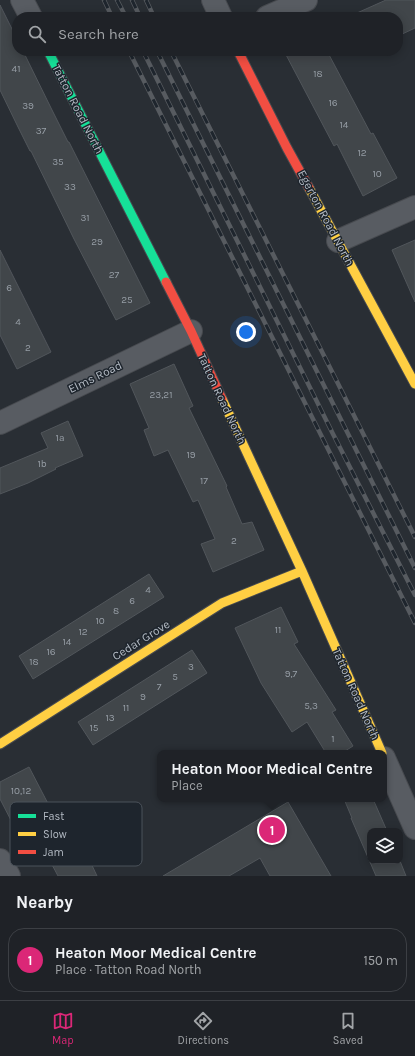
<!DOCTYPE html>
<meta charset="utf-8">
<style>
:root{--surface:#1f2227;--page:#272a2f;--text:#f1f3f6;--muted:#a1a4a7;--line:#3c3f44;--accent:#db2777}
body{margin:0;font-family:Karla,sans-serif;background:var(--page);color:var(--text)}
.controls{position:absolute;right:12px;bottom:12px;display:grid;overflow:hidden;border-radius:8px;box-shadow:0 2px 10px #0003}
.controls button{width:36px;height:36px;display:grid;place-items:center;padding:0;border:0;border-bottom:1px solid var(--line);background:var(--surface);color:var(--text);font:20px sans-serif}
.you{position:absolute;left:246px;top:332px;width:14px;height:14px;margin:-10px;border:3px solid #fff;border-radius:50%;background:#1a73e8;box-shadow:0 0 0 6px #1a73e833}
.badge{display:grid;place-items:center;width:26px;height:26px;border-radius:50%;background:var(--accent);color:#fff;font-size:13px;font-weight:700}
.pin{position:absolute;translate:-50% -50%;border:2px solid #fff;box-shadow:0 1px 4px #0006}
.popup{position:absolute;left:157px;top:750px;width:230px;height:52px;box-sizing:border-box;display:grid;place-content:center;border-radius:8px;background:var(--surface);filter:drop-shadow(0 1px 3px #0005);font-size:13px;white-space:nowrap;color:var(--muted)}
.popup b{font-size:15px;color:var(--text)}
.popup::after{content:'';position:absolute;left:50%;top:100%;margin-left:-8px;border:8px solid transparent;border-top-color:var(--surface)}
.list{margin:0;padding:0;list-style:none}
h2{display:flex;justify-content:space-between;align-items:center;height:52px;margin:0;padding:0 16px;font-size:17px}
h2 small{font-size:13px;font-weight:400;color:var(--muted)}
.list li{display:grid;grid-template-columns:26px 1fr auto;gap:12px;align-items:center;box-sizing:border-box;height:64px;margin:0 8px 8px;padding:0 8px;border:1px solid var(--line);border-radius:16px}
.list b{display:block;font-size:15px;white-space:nowrap}
.list p{margin:0;font-size:13px;white-space:nowrap;color:var(--muted)}
.list em{font-size:13px;font-style:normal;color:var(--muted)}
.icon{flex:none;width:22px;height:22px;fill:none;stroke:currentColor;stroke-width:2;stroke-linecap:round;stroke-linejoin:round}
.map{position:relative;flex:none;width:415px;height:876px;overflow:hidden}
.search{position:absolute;background:var(--surface);box-shadow:0 2px 10px #0003;left:12px;right:12px;top:12px;height:44px;display:flex;align-items:center;gap:10px;box-sizing:border-box;padding:0 14px;border-radius:16px;color:var(--muted);font-size:15px}
.sheet{height:124px;background:var(--surface)}
nav{display:flex;justify-content:space-around;align-items:center;box-sizing:border-box;height:56px;border-top:1px solid var(--line);background:var(--surface);font-size:11px;color:var(--muted)}
nav a{display:grid;justify-items:center;gap:2px}
nav .on{color:var(--accent)}
.map>svg:first-child{display:block}
.building{fill:#41464a;stroke:#51565b}
.lines{fill:none;stroke-linecap:round;stroke-linejoin:round}
.street-casing{stroke:#474a4f;stroke-width:24}
.fast-casing{stroke:#474a4f;stroke-width:11}
.slow-casing{stroke:#474a4f;stroke-width:11}
.jam-casing{stroke:#474a4f;stroke-width:11}
.street{stroke:#585c62;stroke-width:22}
.fast{stroke:#16e098;stroke-width:9}
.slow{stroke:#ffcf43;stroke-width:9}
.jam{stroke:#f24e42;stroke-width:9}
.rail-casing{stroke:#575b60;stroke-width:4.5}
.rail{stroke:#1e252d;stroke-width:3;stroke-dasharray:9;stroke-linecap:butt}
.labels{text-anchor:middle;dominant-baseline:central;stroke-width:3;stroke-linejoin:round;paint-order:stroke}
.number-label{font-size:10px;fill:#979ea6}
.street-label{font-size:12px;fill:#b4bbc4;stroke:#1e252d}
.key{fill:#1e252d;stroke:#4b525a;stroke-width:1}
.key-label{font-size:11px;fill:#b4bbc4}
</style>
<div class="map">
<svg width="415" height="876" viewBox="0 0 415 876">
<rect width="100%" height="100%" fill="#292e34"/>
<path class="building" d="M386 0H415V28L398 36V17H348Z
M0 5 17 39V51H23L52 110 68 142H69L150 303 116 320 74 239 31 151H30L18 127 0 90Z
M284 51H327L371 134 373 133 397 178 363 196 337 144 334 146Z
M415 240V302L392 250Z
M0 250 51 352 17 369 0 335Z
M174 364 193 406 189 408 227 486 226 487 242 524 252 522 264 550 213 572 201 544 215 539 198 500 193 502 168 450 154 456 144 430 149 428 130 384Z
M68 421 83 456 55 468 56 469 28 483 0 494V468L48 448 41 433Z
M149 574 164 597 33 679 19 656Z
M281 607 298 642 294 644 336 710 332 712 353 746 342 753H326L307 722 292 732 261 683 235 628Z
M192 650 207 673 93 745 78 722Z
M29 767 56 819 70 812 93 857 89 859 97 876H58L30 823 16 830 0 799V782Z
M344 799H373L387 831H370V861H400L406 876H376L351 818H352Z
M288 802 331 876H270L260 858 229 876H163Z"/>
<g class="lines">
<g class="street-casing">
<path id="street" d="M22 0 31 17
M213 0 221 17
M267 17 306 0
M338 241 415 207
M0 423 191 331
M384 758 415 828
M0 860 9 876"/>
</g>
<g class="fast-casing">
<path id="fast" d="M48 51 166 282"/>
</g>
<g class="slow-casing">
<path id="slow" d="M309 188 415 384
M222 399 302 571 382 753
M0 744 222 603 302 571"/>
</g>
<g class="jam-casing">
<path id="jam" d="M238 51 287 148 309 188
M166 282 191 331 222 399"/>
</g>
<use href="#street" class="street"/>
<use href="#fast" class="fast"/>
<use href="#slow" class="slow"/>
<use href="#jam" class="jam"/>
<g class="rail-casing">
<path id="rail" d="M104 0 112 17
M117 0 126 17
M132 0 140 17
M146 0 154 17
M129 51 415 623
M143 51 333 434 415 595
M157 51 415 568
M171 51 415 537"/>
</g>
<use href="#rail" class="rail"/>
</g>
<g class="labels">
<g class="number-label">
<text x="16" y="69">41</text>
<text x="318" y="74">18</text>
<text x="333" y="103">16</text>
<text x="28" y="106">39</text>
<text x="344" y="125">14</text>
<text x="41" y="131">37</text>
<text x="362" y="153">12</text>
<text x="58" y="162">35</text>
<text x="377" y="174">10</text>
<text x="70" y="187">33</text>
<text x="85" y="218">31</text>
<text x="97" y="242">29</text>
<text x="114" y="275">27</text>
<text x="9" y="288">6</text>
<text x="127" y="300">25</text>
<text x="18" y="322">4</text>
<text x="28" y="348">2</text>
<text x="161" y="395">23,21</text>
<text x="60" y="438">1a</text>
<text x="191" y="455">19</text>
<text x="42" y="464">1b</text>
<text x="204" y="481">17</text>
<text x="234" y="541">2</text>
<text x="148" y="590">4</text>
<text x="132" y="601">6</text>
<text x="116" y="611">8</text>
<text x="100" y="621">10</text>
<text x="278" y="630">11</text>
<text x="83" y="632">12</text>
<text x="67" y="642">14</text>
<text x="51" y="652">16</text>
<text x="34" y="662">18</text>
<text x="191" y="667">3</text>
<text x="291" y="674">9,7</text>
<text x="175" y="677">5</text>
<text x="159" y="687">7</text>
<text x="143" y="697">9</text>
<text x="311" y="706">5,3</text>
<text x="126" y="708">11</text>
<text x="110" y="718">13</text>
<text x="94" y="728">15</text>
<text x="333" y="739">1</text>
<text x="21" y="791">10,12</text>
</g>
<g class="street-label">
<text transform="translate(78 109) rotate(63)">Tatton Road North</text>
<text transform="translate(326 218) rotate(62)">Egerton Road North</text>
<text transform="translate(95 377) rotate(-26)">Elms Road</text>
<text transform="translate(222 399) rotate(65)">Tatton Road North</text>
<text transform="translate(141 640) rotate(-32)">Cedar Grove</text>
<text transform="translate(356 694) rotate(66)">Tatton Road North</text>
</g>
</g>
<rect x="10" y="802" width="132" height="64" rx="6" class="key"/>
<rect x="18" y="814" width="18" height="4" fill="#16e098"/>
<rect x="18" y="832" width="18" height="4" fill="#ffcf43"/>
<rect x="18" y="850" width="18" height="4" fill="#f24e42"/>
<g class="key-label">
<text x="43" y="820">Fast</text>
<text x="43" y="838">Slow</text>
<text x="43" y="856">Jam</text>
</g>
</svg>
<div class="controls">
<button><svg class="icon" aria-label="layers" viewBox="0 0 24 24"><path d="M12 4l9 5-9 5-9-5zM3 14l9 5 9-5"/></svg></button>
</div>
<div class="you"></div>
<div class="pin badge" style="left:272px;top:830px">1</div>
<div class="popup"><b>Heaton Moor Medical Centre</b>Place</div>
<div class="search"><svg class="icon" aria-label="search" viewBox="0 0 24 24"><circle cx="10" cy="10" r="6"/><path d="M15 15l6 6"/></svg>Search here</div>
</div>
<section class="sheet">
<h2>Nearby<small></small></h2>
<ul class="list">
<li><span class="badge">1</span><div><b>Heaton Moor Medical Centre</b><p>Place · Tatton Road North</p></div><em>150 m</em></li>
</ul>
</section>
<nav>
<a class="on"><svg class="icon" aria-label="map" viewBox="0 0 24 24"><path d="M3 6l6-2 6 2 6-2v14l-6 2-6-2-6 2zM9 4v14M15 6v14"/></svg>Map</a>
<a><svg class="icon" aria-label="directions" viewBox="0 0 24 24"><path d="M12 3l9 9-9 9-9-9zM9 14v-3h6M13 9l2 2-2 2"/></svg>Directions</a>
<a><svg class="icon" aria-label="saved" viewBox="0 0 24 24"><path d="M7 4h10v16l-5-4-5 4z"/></svg>Saved</a>
</nav>
